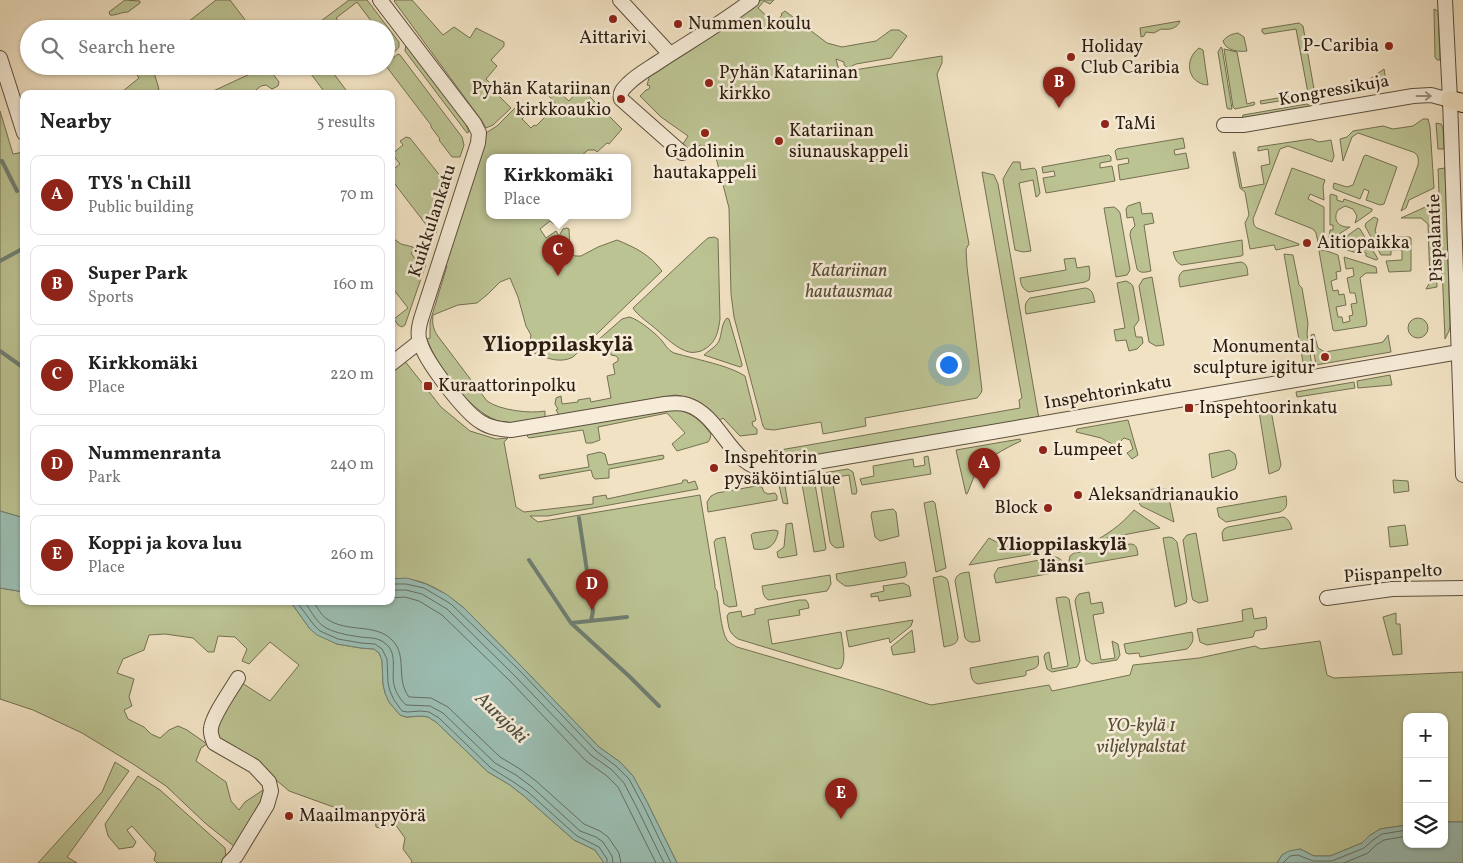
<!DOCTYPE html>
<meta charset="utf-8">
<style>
:root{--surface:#fff;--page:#f2f2f2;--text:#222;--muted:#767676;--line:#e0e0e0;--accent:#8f2418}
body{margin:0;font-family:Vollkorn,serif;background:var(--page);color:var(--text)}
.controls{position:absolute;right:15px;bottom:15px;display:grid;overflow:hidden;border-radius:10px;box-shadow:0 1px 4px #0004}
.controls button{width:45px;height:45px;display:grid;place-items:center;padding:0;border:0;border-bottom:1px solid var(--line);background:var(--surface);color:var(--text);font:25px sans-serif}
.you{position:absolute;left:948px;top:364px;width:18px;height:18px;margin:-12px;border:4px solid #fff;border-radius:50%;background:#1a73e8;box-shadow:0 0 0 8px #1a73e833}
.badge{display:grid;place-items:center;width:32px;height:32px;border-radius:50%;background:var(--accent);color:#fff;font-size:16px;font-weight:700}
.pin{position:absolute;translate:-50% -41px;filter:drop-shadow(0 1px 2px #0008)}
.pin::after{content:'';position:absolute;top:26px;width:18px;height:15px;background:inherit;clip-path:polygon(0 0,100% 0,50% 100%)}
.popup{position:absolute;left:486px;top:154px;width:145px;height:65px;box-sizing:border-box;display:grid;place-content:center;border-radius:10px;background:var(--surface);filter:drop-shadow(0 1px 4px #0005);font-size:16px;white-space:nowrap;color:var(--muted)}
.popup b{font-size:19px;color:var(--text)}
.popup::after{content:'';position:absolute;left:50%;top:100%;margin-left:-10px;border:10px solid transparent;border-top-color:var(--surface)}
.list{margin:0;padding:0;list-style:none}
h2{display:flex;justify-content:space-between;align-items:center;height:65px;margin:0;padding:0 20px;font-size:21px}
h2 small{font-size:16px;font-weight:400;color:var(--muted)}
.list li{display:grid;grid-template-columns:32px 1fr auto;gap:15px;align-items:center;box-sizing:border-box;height:80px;margin:0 10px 10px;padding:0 10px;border:1px solid var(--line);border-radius:10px}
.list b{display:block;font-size:19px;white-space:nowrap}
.list p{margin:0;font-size:16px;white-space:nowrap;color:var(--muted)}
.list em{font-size:16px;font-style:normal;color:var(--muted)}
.icon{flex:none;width:28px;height:28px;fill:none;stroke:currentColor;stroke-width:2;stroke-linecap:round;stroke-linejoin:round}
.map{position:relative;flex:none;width:1463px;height:863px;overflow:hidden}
.search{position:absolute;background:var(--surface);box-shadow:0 1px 4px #0004;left:20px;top:20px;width:375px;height:55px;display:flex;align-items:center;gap:12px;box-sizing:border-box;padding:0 18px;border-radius:28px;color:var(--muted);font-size:19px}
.panel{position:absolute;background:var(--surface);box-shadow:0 1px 4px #0004;left:20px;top:90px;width:375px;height:515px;border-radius:10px}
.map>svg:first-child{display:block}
.green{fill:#bcc393;stroke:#747052}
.water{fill:#9bbeb3;stroke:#6f7e72}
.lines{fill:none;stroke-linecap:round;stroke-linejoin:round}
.shore{stroke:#646e62;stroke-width:1}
.stream{stroke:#6f7e72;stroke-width:4}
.minor-casing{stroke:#5d4e3d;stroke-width:16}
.major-casing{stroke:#2c1d10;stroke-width:20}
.minor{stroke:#f6ecd8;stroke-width:14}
.major{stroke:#f1e2c3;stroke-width:18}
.oneway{stroke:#9b8f7e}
.poi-dot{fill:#8f2418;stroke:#f6ecd8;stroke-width:2}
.labels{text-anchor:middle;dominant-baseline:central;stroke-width:5;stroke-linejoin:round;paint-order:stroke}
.poi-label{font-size:18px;fill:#2c1d10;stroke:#f6ecd8;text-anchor:start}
.street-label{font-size:18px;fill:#2c1d10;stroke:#f6ecd8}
.park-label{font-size:18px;font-style:italic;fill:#574f37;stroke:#f6ecd8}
.neighbourhood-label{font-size:19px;font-weight:bold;fill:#2c1d10;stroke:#f6ecd8}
.water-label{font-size:19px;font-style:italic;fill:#4d4d41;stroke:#f6ecd8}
.district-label{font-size:22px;font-weight:bold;fill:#2c1d10;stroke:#f6ecd8}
</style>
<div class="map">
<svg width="1463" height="863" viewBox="0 0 1463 863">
<rect width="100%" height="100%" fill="#f1e2c3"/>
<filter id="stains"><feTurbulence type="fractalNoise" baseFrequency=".004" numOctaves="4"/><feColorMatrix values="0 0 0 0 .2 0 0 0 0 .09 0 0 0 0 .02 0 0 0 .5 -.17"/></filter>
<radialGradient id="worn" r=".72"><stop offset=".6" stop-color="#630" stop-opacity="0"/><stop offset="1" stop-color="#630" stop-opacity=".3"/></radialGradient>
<path class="green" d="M125 0 140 1V3L128 12C121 12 115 16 110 15L109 12Z
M216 0H230L252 29H248L246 25 232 29H179Z
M349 0H367L399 42V47C396 51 393 54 389 53L393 49 386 41V29H377L357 2 336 18 344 29H314L317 24Z
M395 0H412L443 35 454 27 470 38 476 28 504 42V46L491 60 497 66 486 79 499 92 497 94 511 108 493 125 486 128 482 121 394 1Z
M761 0H774L770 4 764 1 758 8 771 20 772 19 776 22 782 15 781 14 785 11 827 43 842 47 876 41 891 30H899L907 36 891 58 856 64 848 68 844 65V62L836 59 840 74 848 71 942 56V63L937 74 969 244 966 249 967 267 982 390 981 393 977 398 865 418 866 426 823 434 821 422 774 430 765 429 763 426 734 317 731 294 729 208 713 146 710 147 700 145 697 149 690 146 685 151 683 144 688 136 661 117 640 96 646 90 649 89 650 86 647 85 649 78 647 76 730 24Z
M1434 9 1438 11 1440 60H1437L1435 57Z
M1180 21C1177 29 1169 30 1161 29L1154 33 1146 32 1144 36 1141 37 1140 28Z
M1299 23 1303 26 1314 89 1312 90 1313 93H1309V96L1261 104 1260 101 1308 93 1296 29 1264 34 1263 32H1262V29Z
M1238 33 1244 37 1247 51C1238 52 1226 51 1223 41 1227 36 1231 34 1238 33Z
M406 44 465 122 469 132 467 133 405 51Z
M1221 47 1222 48 1232 109H1228L1227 108 1218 52Z
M1199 48 1203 50 1208 85C1188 84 1183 60 1199 48Z
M1224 49 1237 52 1247 104 1254 102 1255 104 1254 105 1235 109 1233 107Z
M398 54 400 55 462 137 464 145 460 157H452L439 140 440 139 431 127V125L386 66 387 63Z
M131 66H152L159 89 152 94H125L123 91 139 78Z
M267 66 279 82 278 86 272 89 266 85 261 86 251 94H209V93Z
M305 66H328L349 94H326Z
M1384 69 1386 81 1385 83 1363 86V84Z
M582 86 585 89 587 94 622 129 609 144 607 143 597 152 595 150H588L580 157H489V215H558L559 221 554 224 550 221 540 229 546 238 556 231 559 236 563 229 567 228 569 229 570 253 575 256H581L598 247 617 240C636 248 649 254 662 271L573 357C558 365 541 356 526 349L525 347 530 341 531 335 526 326 518 297 510 278 500 282 488 294 477 303 458 305 433 315C432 323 433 328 437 335L487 401C499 410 530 414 545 411V418C531 420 517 424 503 422 474 418 436 365 427 339L430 338V322L447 266 445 265 485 142 486 133 497 126 516 107 525 116 522 119 531 128 534 125 536 126 557 105 549 96 555 89 569 101Z
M1307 104 1309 105V108L1242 118 1243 115Z
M0 111 13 154 24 152V518L0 511Z
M1423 119H1428L1430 127 1434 188 1409 200 1406 208 1401 211 1418 165C1419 159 1418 154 1413 152L1358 133 1352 137 1343 161 1340 139 1347 137 1353 131 1383 126 1393 129 1413 126Z
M1436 123 1441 124 1443 128 1444 149H1438Z
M406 137 410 138 449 187 436 233 434 235 391 179V171L400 164 392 154 403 145 400 141Z
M1183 138 1185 148 1174 150 1175 155 1186 153 1189 168 1120 180 1118 165 1129 163 1128 158 1117 160 1115 151 1117 149Z
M1311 139 1319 142 1331 140 1334 156 1332 162 1288 146 1280 149 1253 219 1254 225 1257 228 1299 244V245L1276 250 1274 245 1250 249 1245 223 1249 215 1245 192 1240 188 1233 152H1235L1242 188 1264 184 1261 166 1270 164 1268 149 1258 151V147Z
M1109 155 1111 157V161L1100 163V168L1112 166 1115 181 1046 193 1043 178 1055 176 1054 171 1043 173 1042 167Z
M1366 155 1397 167 1384 204 1380 205 1366 200 1369 191 1364 189 1360 199 1334 189 1333 187 1334 183 1347 187 1353 185 1364 156Z
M1013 162H1020L1021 170 1034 168 1036 170 1040 193 1038 196 1036 197 1033 180 1019 183 1031 251 1023 252 1015 250 1003 179 1008 170Z
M1292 168 1325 180 1323 186 1324 200 1310 194 1308 199 1324 207V239L1318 242 1316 233 1313 229 1275 214Z
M1445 168 1450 326 1449 331 1445 339 1438 169Z
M982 172 994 175 998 184 1039 419 771 463 757 460 763 453 1020 408 1019 400 1022 398Z
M1331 194 1337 196V200L1343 202 1344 199 1372 209V211L1355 223 1357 216 1353 209 1345 206 1338 210C1332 220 1339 228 1350 227L1331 239 1329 238 1330 230H1333V225H1330V195Z
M1140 202 1142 214 1152 213 1154 223 1144 225 1151 271C1146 272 1140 274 1137 269L1130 235 1131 230 1135 226 1133 217 1127 218 1126 209 1128 206Z
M1432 204H1435L1437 287 1426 289 1430 282 1428 224 1421 218H1401Z
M1114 207 1118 210 1120 213 1130 270 1127 275 1116 277 1104 208Z
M1374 217 1378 219 1375 231 1378 237H1409L1411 238V271L1389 272 1386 261 1402 260V250H1391V255H1381L1365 226 1366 223Z
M1358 228 1360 229 1378 259 1376 260 1366 256V253L1361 251 1360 254 1338 247 1336 245 1343 239 1345 242 1349 239 1347 236Z
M391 237 401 244 413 247 415 250 411 253 420 266 425 263 426 264 405 325 402 327 398 325 394 319 408 308 391 286Z
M714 237 718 239 720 319C718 333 716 344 701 351 697 352 693 353 689 352 677 349 665 337 656 329 649 323 638 316 633 308L700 245 708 238Z
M1242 240 1243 255 1241 256 1182 265C1176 263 1175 258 1173 252Z
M1324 250 1338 255 1341 271 1336 272 1337 279 1331 281 1333 291 1338 290 1339 295 1344 294 1346 305 1336 307 1338 317H1342L1343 323 1350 321 1349 316 1353 315 1351 304 1357 303 1355 293H1350L1347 278 1354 276 1353 268 1346 269 1344 257 1376 267 1377 273H1366L1360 278 1367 323 1366 326 1335 331 1333 330 1319 251Z
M1284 254 1293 255 1299 285 1302 288 1308 323 1307 334 1312 366 1304 368Z
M1075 258 1077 268 1089 266 1090 274 1089 280 1085 282 1029 292C1022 289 1021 285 1020 278L1066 270 1064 259Z
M1241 262C1248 264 1247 269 1248 275L1180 287C1179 280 1177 276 1183 271Z
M1152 277 1164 345 1156 346 1149 342 1139 286 1143 279Z
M1126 281 1130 283 1133 286 1139 320 1134 327 1136 337H1142L1143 343 1137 349 1129 351 1126 340 1116 341 1114 330 1125 328 1117 283Z
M1085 288C1093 289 1093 295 1095 302L1026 314C1025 307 1024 303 1030 298Z
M629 317C637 318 658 335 663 342 666 346 668 350 674 353 680 355 687 356 693 358 708 362 731 367 745 376L756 420 755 421 752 422 753 426 757 429V434L740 436 723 418 719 421C705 404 697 398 675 395L559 415 556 410 558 409 555 404 556 398 561 396 562 404 578 402V400L590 398 591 402 611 398 607 376 615 374 613 364 618 361V358L616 356 611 355 607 341 597 343V341L622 319Z
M727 318 729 319 742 364V366L740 367 704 355C708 351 716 347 719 341 722 334 721 324 727 318Z
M1408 328a10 10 0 1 1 20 0a10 10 0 1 1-20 0Z
M1314 334 1318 348 1325 352 1379 343 1383 342 1388 335 1391 352 1316 365 1311 335Z
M404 360 441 407 470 431 496 439 508 438 504 442 516 507 524 512 593 504V497L606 495 607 499 682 483 683 480H687L688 483 695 481 698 489 548 516H530L538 522 700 495 715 585V588L717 591C719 603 721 631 727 640 729 643 734 645 737 647L884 690 931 705 1049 685 1052 691 1130 675 1133 665 1199 658 1255 646 1261 649 1320 641 1327 675 1334 678 1463 672V822H1444V717H1407V825L1380 829 1369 836 1362 843 1330 856H1314L1300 849 1282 855 1277 863H677L647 802 633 776 620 762 599 747 523 668 464 608C448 595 429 581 407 579 402 578 397 579 391 579V369Z
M1390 375 1392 385 1358 388 1357 381Z
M1354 382 1355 388 1297 397 1296 392Z
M1267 403 1270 405 1281 465 1279 470 1269 474 1258 405Z
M675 409C693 413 700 420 711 434L710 439 708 442 677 451 672 444 685 433 667 413 598 427 600 440 592 443H586L583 430 529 438 527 436 528 434Z
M1128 420 1138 455 1132 459 1127 453 1133 449 1130 440 1124 438 1116 446 1101 438 1076 432 1077 429Z
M1020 439 1021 441C1004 449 986 458 975 475 972 480 970 488 967 494H966L956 450Z
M1229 450 1235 454 1237 463 1235 469 1212 478 1209 454Z
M600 452 605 454 608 465 663 455 664 457 663 459 609 469V478L595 479 593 477 591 470 540 479 539 475 589 467 587 455Z
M928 456 931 474 862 485 860 479 874 476 873 466 913 459 914 467 925 465 924 457Z
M848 469 853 472 857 491 856 494H852L849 475 832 478 844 547 836 548 832 545 830 542 820 480 823 473Z
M810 475 814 478 826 548 825 550 814 552 802 484 785 486 788 504 783 503 779 485 780 482 782 481Z
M1393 480 1408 481 1409 491 1394 493Z
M756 486 762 487 764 492 768 494 775 493 777 496V500L708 512 707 502 711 496 717 493Z
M1156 489 1157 492H1160V489H1167L1174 522 1141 506 1138 501 1143 490Z
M1286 496C1287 504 1288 508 1280 512L1226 522 1219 517 1217 508Z
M933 501 935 503 946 568 936 572 924 503Z
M893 509 896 512 899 536 880 541 875 537 871 515 872 512Z
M1134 510 1160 528 1107 538V542L1087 546V545C1107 535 1120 526 1134 510Z
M1283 517C1289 519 1290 523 1292 529L1223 541 1222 533 1224 529 1228 527Z
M792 523 797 555 780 558 778 557 777 552 784 547 786 526V524Z
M1405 525 1408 545 1390 547 1388 527Z
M774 530 778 531V533C775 546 768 551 754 549L751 535 753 533Z
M1196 533 1208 601 1199 603 1193 600 1192 597 1183 540 1187 535Z
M725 537 737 606 729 607 724 604 714 542 716 539Z
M1169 537 1173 538 1177 542 1187 599 1186 603 1175 607 1163 538Z
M989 538C1008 549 1018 550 1039 553L969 565Z
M1130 544C1137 544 1137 549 1138 555L1070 567 1069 561 1070 556 1074 553Z
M1055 557C1063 558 1063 564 1064 571L996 583 994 575 998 568Z
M905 562 907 574 905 577 850 586H845L837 580 836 574Z
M969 572 980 641C974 642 970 644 965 638L955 581C957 573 962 573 969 572Z
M830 575 831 584 827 591 769 600C763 598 763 592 762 586Z
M941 576 946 578 948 581 958 638C957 645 951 645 944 647L933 578Z
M903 583 909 586 911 596 879 601 878 596 871 597V594L884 591 883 586Z
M0 588 24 592V601H290L310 629 337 644 361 648 374 649 379 653 382 660 383 684 385 693 389 702 400 715 406 717 422 716 428 717 436 722 488 772 510 785 524 796 574 840 595 850 604 863H411L412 861 403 849 405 838 395 824 380 828 376 827 375 816 366 812 363 814 357 822 349 819 339 809 289 791 261 767 223 745 214 729 242 683 270 701 299 665 270 642 249 664 242 661 247 649 235 637 218 636 214 652H208L193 638 165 634 149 635 144 650 123 659 117 673 134 679 129 697 132 706 124 710 128 719 144 727 151 734 160 738 169 730 178 726 187 730 207 744 201 748 196 761 226 782 231 801 239 810 245 802 266 788 267 796 235 847 205 823 166 786 133 764 82 733 33 710 0 699Z
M1089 592 1091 604 1102 602 1104 613 1093 615 1101 660 1115 658 1112 641 1118 644 1120 655 1117 660 1092 664 1086 660 1075 601 1076 598 1079 594Z
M1062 597H1066L1069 599 1080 661 1077 667 1052 672 1047 669 1044 657 1045 654 1049 652 1052 669 1068 666 1056 598Z
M799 600H806L808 603 809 608 799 610 800 615 768 620 772 644 841 632C842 642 847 659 841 668L837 669 738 639C728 632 729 628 727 616L729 613 741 611 742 617 755 614V609Z
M1252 608 1254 619 1266 617 1267 626 1266 629 1255 631 1253 637 1207 645 1200 642 1197 629 1243 621 1242 610Z
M1396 613V624H1400L1402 654 1393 655 1383 617Z
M913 620 911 626 890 643 889 638 849 647 846 631Z
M912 630 915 652 893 655 891 647Z
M1192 632C1194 640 1193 643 1187 649L1140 657 1139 653 1129 654 1126 653 1124 644Z
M1038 656C1040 668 1037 668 1026 671V675L1024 676 978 684C971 682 971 675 970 668Z
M115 762 129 771 67 857 77 863H38L102 792Z
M138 776 160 790 225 848C226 854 226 859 222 863H157L154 860 156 853 132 826 127 830 136 842 133 847 119 849 108 836 105 824Z"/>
<path class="water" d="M0 511 24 518V592L0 588Z
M407 578 426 584 446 594 464 608 523 668 599 747 620 762 633 776 647 802 677 863H604L595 850 574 840 524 796 510 785 488 772 436 722 428 717 422 716 406 717 400 715 389 702 385 693 383 684 382 660 379 653 374 649 361 648 337 644 317 635 310 629 290 601H391V579Z
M1444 822H1463V863H1277L1282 855 1289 851 1300 849 1314 856H1330L1362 843 1369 836 1380 829 1407 825V844H1444Z"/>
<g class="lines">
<path class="shore" d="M391 584H406L424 588 451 604 520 671 596 751 616 766 629 779 643 805 671 863
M391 590H406L422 594 447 609 515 676 591 755 612 770 624 783 637 808 664 863
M391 598 405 597 419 601 442 615 510 681 586 761 607 776 618 787 656 863
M296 601 314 625 320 631 338 639 361 643 375 644 382 649 387 659 388 683 390 691 394 700 402 711 407 712 421 711 429 712 439 718 491 768 512 781 528 792 577 836 599 847 607 859V863
M304 601C310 609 315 620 323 626 333 633 348 635 360 637 370 638 378 637 386 644 398 654 391 671 394 685 396 693 400 699 406 705L430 706 443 713 495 763 516 775 532 787 580 831 596 837 603 842 612 856 613 863
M313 601C317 607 321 615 327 619 347 633 376 623 392 640 408 655 395 679 409 697L431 698 448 707 500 757 520 769 536 781 584 824 600 831 608 837 619 853 621 863
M1283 863 1290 856 1298 855 1313 861H1332L1364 848 1373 840 1382 834 1407 830
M1344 863 1368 853 1376 845 1384 840 1407 836"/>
<path class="stream" d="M0 161H2L17 191
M22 202 24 206
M0 261 24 248
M0 351 24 368
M579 518 593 611 591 621
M529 560 571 623 630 677 659 706
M571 623 627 617"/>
<g class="minor-casing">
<path id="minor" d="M380 0 474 123 479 133 478 143 421 319C419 326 417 335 420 342 425 361 465 413 481 422 490 428 500 429 511 430L665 404C672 403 680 402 688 405 723 417 730 469 770 470L1459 352
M620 0 670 54
M1445 0 1450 100 1463 475
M0 58 24 133
M1224 125H1243L1413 96 1431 95 1450 100
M682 153 621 99C619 92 624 88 629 83 637 75 648 69 657 63 689 42 722 23 752 0
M391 364 419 342
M1327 598 1392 589 1463 588
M229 863 236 856 267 805 271 791 269 782 254 766 214 743C212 738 210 733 211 728 213 715 231 690 238 678"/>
</g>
<g class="major-casing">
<path id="major" d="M1450 100 1463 103"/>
</g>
<use href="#minor" class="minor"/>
<use href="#major" class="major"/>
</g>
<defs><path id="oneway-shaft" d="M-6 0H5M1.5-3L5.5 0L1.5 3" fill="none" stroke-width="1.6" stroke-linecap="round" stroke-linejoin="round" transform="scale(1.25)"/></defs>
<use class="oneway" href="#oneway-shaft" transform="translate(1424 96)"/>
<g class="poi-dot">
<circle cx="613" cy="19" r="5"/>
<circle cx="678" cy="24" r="5"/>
<circle cx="1389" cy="46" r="5"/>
<circle cx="1071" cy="57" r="5"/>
<circle cx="709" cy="83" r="5"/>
<circle cx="621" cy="99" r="5"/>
<circle cx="1105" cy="124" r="5"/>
<circle cx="705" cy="133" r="5"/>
<circle cx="779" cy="141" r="5"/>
<circle cx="1307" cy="243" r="5"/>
<circle cx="1325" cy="357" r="5"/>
<rect x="423" y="381" width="10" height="10" rx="2.5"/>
<rect x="1184" y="403" width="10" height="10" rx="2.5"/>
<circle cx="1043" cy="450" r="5"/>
<circle cx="714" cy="468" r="5"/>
<circle cx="1078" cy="495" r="5"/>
<circle cx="1048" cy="508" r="5"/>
<circle cx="289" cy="816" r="5"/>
</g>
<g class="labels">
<g class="poi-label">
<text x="688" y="24">Nummen koulu</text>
<text x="613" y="38" text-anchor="middle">Aittarivi</text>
<text x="1379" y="46" text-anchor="end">P-Caribia</text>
<text x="1081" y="47">Holiday<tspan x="1081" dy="21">Club Caribia</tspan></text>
<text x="719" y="73">Pyhän Katariinan<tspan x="719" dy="21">kirkko</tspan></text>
<text x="611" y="89" text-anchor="end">Pyhän Katariinan<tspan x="611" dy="21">kirkkoaukio</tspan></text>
<text x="1115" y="124">TaMi</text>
<text x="789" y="131">Katariinan<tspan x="789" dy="21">siunauskappeli</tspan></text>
<text x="705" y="152" text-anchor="middle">Gadolinin<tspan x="705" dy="21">hautakappeli</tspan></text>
<text x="1317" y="243">Aitiopaikka</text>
<text x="1315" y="347" text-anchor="end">Monumental<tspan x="1315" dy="21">sculpture igitur</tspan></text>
<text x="438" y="386">Kuraattorinpolku</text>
<text x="1199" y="408">Inspehtoorinkatu</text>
<text x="1053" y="450">Lumpeet</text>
<text x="724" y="458">Inspehtorin<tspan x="724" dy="21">pysäköintialue</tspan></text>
<text x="1088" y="495">Aleksandrianaukio</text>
<text x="1038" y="508" text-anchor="end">Block</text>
<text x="299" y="816">Maailmanpyörä</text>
</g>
<g class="street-label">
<text transform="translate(1334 91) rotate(-10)">Kongressikuja</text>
<text transform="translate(433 221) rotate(-72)">Kuikkulankatu</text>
<text transform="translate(1436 238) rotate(-92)">Pispalantie</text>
<text transform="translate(1108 393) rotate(-10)">Inspehtorinkatu</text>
<text transform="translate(1393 574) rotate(-4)">Piispanpelto</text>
</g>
<g class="park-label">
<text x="849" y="271">Katariinan<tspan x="849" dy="21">hautausmaa</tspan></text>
<text x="1141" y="726">YO-kylä 1<tspan x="1141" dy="21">viljelypalstat</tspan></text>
</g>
<g class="neighbourhood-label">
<text x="1062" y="545">Ylioppilaskylä<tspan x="1062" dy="22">länsi</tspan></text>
</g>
<g class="water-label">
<text transform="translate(501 718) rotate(44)">Aurajoki</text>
</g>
<g class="district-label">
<text x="558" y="345">Ylioppilaskylä</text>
</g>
</g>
<rect width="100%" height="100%" filter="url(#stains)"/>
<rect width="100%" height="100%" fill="url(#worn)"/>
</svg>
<div class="controls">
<button>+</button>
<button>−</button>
<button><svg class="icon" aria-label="layers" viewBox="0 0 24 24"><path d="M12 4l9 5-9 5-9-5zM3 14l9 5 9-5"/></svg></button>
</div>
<div class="you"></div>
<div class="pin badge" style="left:984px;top:489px">A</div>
<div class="pin badge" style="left:1059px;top:108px">B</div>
<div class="pin badge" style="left:558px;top:276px">C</div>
<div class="popup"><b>Kirkkomäki</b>Place</div>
<div class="pin badge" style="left:592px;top:610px">D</div>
<div class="pin badge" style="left:841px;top:819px">E</div>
<div class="search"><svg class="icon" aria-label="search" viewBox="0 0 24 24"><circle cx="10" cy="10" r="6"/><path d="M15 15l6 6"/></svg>Search here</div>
<section class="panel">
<h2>Nearby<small>5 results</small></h2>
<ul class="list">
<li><span class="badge">A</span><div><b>TYS 'n Chill</b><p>Public building</p></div><em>70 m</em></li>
<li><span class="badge">B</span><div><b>Super Park</b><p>Sports</p></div><em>160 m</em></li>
<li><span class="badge">C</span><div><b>Kirkkomäki</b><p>Place</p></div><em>220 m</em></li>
<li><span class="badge">D</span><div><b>Nummenranta</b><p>Park</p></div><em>240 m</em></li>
<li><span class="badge">E</span><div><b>Koppi ja kova luu</b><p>Place</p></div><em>260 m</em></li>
</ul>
</section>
</div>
